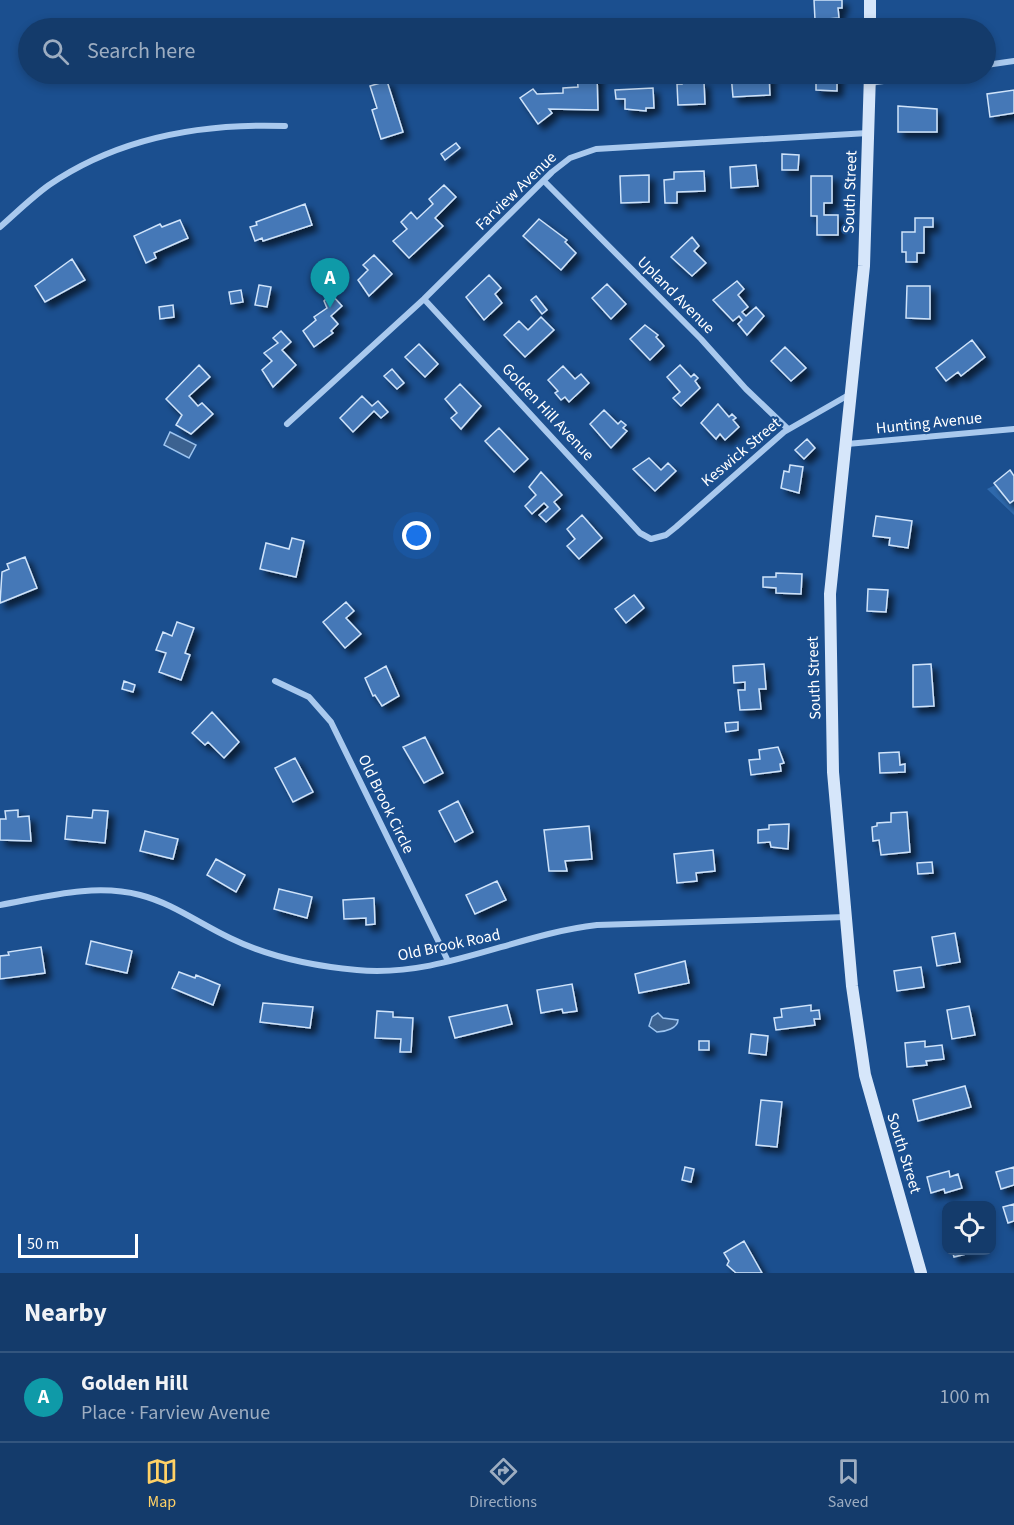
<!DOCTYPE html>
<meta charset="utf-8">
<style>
:root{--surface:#143b6b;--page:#1d4271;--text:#f1f3f6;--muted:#9dadc1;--line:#33557e;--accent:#ffd166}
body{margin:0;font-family:"Source Sans 3",sans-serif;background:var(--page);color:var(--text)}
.controls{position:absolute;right:18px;bottom:18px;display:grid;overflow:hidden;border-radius:12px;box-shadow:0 3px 9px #0003}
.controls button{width:54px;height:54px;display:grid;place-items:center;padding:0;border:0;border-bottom:2px solid var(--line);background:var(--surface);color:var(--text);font:30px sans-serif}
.scale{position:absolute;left:18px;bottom:15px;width:120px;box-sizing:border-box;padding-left:6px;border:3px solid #fff;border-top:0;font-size:16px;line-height:21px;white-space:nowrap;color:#fff;-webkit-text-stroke:4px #1b4f8f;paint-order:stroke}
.you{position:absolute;left:417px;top:536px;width:21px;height:21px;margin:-15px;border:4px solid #fff;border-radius:50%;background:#1a73e8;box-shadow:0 0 0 9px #1a73e833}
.badge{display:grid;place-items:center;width:39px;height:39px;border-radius:50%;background:var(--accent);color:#fff;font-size:20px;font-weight:700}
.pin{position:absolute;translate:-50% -50px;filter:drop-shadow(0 2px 3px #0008)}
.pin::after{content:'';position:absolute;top:32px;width:21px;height:18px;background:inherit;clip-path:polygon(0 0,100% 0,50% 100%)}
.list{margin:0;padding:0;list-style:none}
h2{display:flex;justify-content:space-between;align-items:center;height:78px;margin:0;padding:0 24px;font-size:26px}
h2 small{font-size:20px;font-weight:400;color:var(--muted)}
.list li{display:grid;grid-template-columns:39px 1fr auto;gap:18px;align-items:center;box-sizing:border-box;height:90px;padding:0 24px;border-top:2px solid var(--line)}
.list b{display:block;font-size:22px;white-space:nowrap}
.list p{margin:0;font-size:20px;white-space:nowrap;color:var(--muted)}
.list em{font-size:20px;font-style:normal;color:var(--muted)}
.icon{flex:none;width:33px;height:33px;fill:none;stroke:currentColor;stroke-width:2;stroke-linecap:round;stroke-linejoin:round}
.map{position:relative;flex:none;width:1014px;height:1273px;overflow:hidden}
.search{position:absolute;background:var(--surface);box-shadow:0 3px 9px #0003;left:18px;right:18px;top:18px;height:66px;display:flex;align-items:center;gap:15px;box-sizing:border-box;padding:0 21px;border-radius:33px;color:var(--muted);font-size:22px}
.sheet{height:168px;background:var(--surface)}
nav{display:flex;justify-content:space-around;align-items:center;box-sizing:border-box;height:84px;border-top:2px solid var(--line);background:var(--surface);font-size:16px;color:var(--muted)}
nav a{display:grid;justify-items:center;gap:3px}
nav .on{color:var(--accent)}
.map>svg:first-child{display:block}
.green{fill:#2e69ad}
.water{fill:#3c6290;stroke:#9cc4f0;stroke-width:1.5}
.building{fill:#4478b7;stroke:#cfe3fa;stroke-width:1.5;filter:url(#shadow)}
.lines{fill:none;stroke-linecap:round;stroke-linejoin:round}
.street{stroke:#a9c9ee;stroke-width:6}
.secondary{stroke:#d6e6fa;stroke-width:12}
.labels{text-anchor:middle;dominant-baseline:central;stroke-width:4.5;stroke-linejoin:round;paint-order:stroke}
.street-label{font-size:16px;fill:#fff;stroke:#1b4f8f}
</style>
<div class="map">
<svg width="1014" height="1273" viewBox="0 0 1014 1273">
<defs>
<filter id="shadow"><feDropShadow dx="5.5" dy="5.5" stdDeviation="3" flood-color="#0009"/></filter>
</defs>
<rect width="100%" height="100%" fill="#1b4f8f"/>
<path class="green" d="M1014 476V515L987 489Z"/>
<path class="water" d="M170 432 196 445 189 458 164 445Z
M658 1013 663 1018 678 1020C678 1028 665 1032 657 1032L649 1026 652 1017Z"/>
<path class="building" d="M814 0H842V8H838L839 18 815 20Z
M577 74H597L598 110 549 109 552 113 538 124 520 98 533 89 537 94 563 93V88L578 87Z
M731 74H769L770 95 733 97Z
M816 74H837V91L816 90Z
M682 77H689V82H704L705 104 678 105 677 84H682Z
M387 81 403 132 381 139 372 110 377 108 370 86Z
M653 88 654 108H646V111L625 109V99H616L615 90Z
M1014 90V113L990 117 987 94Z
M898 106 937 109V132H898Z
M456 143 460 148 445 160 441 154Z
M782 154 799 155 798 170H782Z
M756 165 758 186 731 188 730 167Z
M704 171 705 191 677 192V203H665L664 180 674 179V172Z
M649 175V202L621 203 620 176Z
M811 176H832V203H824V215H838V235H817V216H811Z
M444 185 456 197 435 218 443 226 409 258 393 241 407 229 401 222 411 212 417 219 433 204 429 199Z
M305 204 312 225 263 241 262 238 255 241 250 227 257 225 256 222Z
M915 218H933V227H924V253H917V262H906V252H902V232H915Z
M539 219 567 240 565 242 576 253 561 270 523 236Z
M180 220 188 238 154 253 156 258 146 263 134 236 160 224 162 227Z
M692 237 699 246 694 251 706 263 692 276 671 257Z
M374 255 392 274 369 296 358 280 368 270 363 265Z
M72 259 85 280 45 302 35 286Z
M333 261 337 266 326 275 322 271Z
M489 275 501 288 495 294 502 303 484 320 466 297Z
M737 281 744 289 738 295 748 307 742 312 746 316 756 307 764 316 747 335 738 324 742 320 739 316 733 321 713 300Z
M607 284 626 304 611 319 592 298Z
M259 285 271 287 267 307 255 305Z
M907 286H930V319L906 318Z
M241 290 243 302 231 304 229 292Z
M331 294 342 306 331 316 338 324 331 331 333 333 314 347 303 331 316 320 314 317 327 308 324 301Z
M536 296 547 310 542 314 531 300Z
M173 305 174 317 160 319 159 307Z
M541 317 554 330 525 357 504 335 519 321 528 330Z
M645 325 658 335 656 337 664 346 650 360 630 339Z
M281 331 291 342 282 350 296 365 273 387 262 370 272 361 264 353 278 343 273 338Z
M972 340 985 357 961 376 958 372 946 381 936 368Z
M419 344 438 364 425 377 405 357Z
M785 347 806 368 791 381 771 361Z
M199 365 210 377 189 396 198 406 202 403 213 414 191 434 176 425 182 415 166 399Z
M680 365 691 377 694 374 698 378 695 381 700 388 681 406 673 398 680 392 667 377Z
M563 366 575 379 581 374 589 383 569 402 565 397 561 400 555 393 558 391 548 380Z
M392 369 404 383 397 389 384 376Z
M460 384 481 406 461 429 451 418 457 413 445 399Z
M362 396 372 406 378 401 388 412 381 418 374 411 353 432 340 418Z
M718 404 729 417 732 414 736 418 733 420 739 427 725 440 720 434 716 439 701 423Z
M604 410 618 424 621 421 626 425 623 428 627 431 611 448 590 424Z
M499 428 528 459 514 472 485 441Z
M807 439 815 448 804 459 795 450Z
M649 458 661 470 668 463 676 471 655 491 633 469Z
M790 465 803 467 799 493 781 488 784 471 789 472Z
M1010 470 1014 476V500L1010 503 994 483Z
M541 472 562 495 554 502 560 509 546 522 539 515 548 507 544 503 532 514 525 506 536 495 529 487Z
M582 515 602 538 579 559 567 546 575 539 567 529Z
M876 516 912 521 908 548 889 545 890 538 873 536Z
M292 538 304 541 296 577 260 569 266 543 289 549Z
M25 557 37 588 0 603 2 572 9 569 7 564Z
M776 573 802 574 801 594 776 593V588L763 587V577H776Z
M868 589 888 590 886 612 867 611Z
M634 595 644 608 626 623 615 609Z
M346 602 354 611 346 618 361 634 345 648 323 622Z
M177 622 194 628 185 653 190 655 181 680 159 672 166 653 156 650 163 632 172 636Z
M764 664 766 689H759L761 709 740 710 738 690H745V682L734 683 733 666Z
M931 664 934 706 913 707V665Z
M386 666 399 696 382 706 375 695 373 696 365 678Z
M124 681 135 685 133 692 122 689Z
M212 712 239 742 224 758 208 742 205 745 192 733Z
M738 722V730L726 732 725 723Z
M425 737 443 773 424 783 403 747Z
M778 747 784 763 780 764 781 771 751 775 749 760 760 759 759 750Z
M899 752 900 765 905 764V772L880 773 879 753Z
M295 758 313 792 293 802 275 768Z
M458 801 473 832 455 842 439 811Z
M18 810V817L29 816 31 841 0 840V819H6L5 811Z
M93 810 108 811 105 843 65 839 67 816 92 818Z
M907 812 910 852 881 855 879 840 873 841 872 827 877 826V823L891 822V813Z
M789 824 788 849 771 847 770 842 758 843V830L769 829V825Z
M589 826 592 859 565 861 567 871H549L544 830Z
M145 831 178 839 173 859 140 851Z
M713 850 715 871 696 873 697 881 677 883 674 854Z
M216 859 245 875 236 892 207 875Z
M932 862 933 873 918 874 917 863Z
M497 881 506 900 475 914 466 895Z
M279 889 312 897 307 918 274 909Z
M374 898 375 924 366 925V918L344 919 343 900Z
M955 933 960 962 937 966 932 937Z
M91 941 132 951 127 973 86 964Z
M41 947 45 973 0 979V956L9 955 8 952Z
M685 961 689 983 639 993 635 974Z
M921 967 924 987 897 991 894 971Z
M179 972 195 978 196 975 220 985 213 1005 172 988Z
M572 984 577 1011 563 1013 562 1009 541 1013 537 990Z
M263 1003 313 1007 310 1028 260 1022Z
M507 1005 512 1024 455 1038 449 1017Z
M811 1005V1011L819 1010 820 1019H814L815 1025 776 1030 774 1018 782 1017 781 1009Z
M969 1006 975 1035 952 1039 947 1010Z
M377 1011 393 1012V1017L413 1018 411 1052H400L401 1039 375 1038Z
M751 1034 768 1036 766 1055 749 1053Z
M699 1041H709V1050H699Z
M925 1041V1047L942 1045 944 1059 926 1061 927 1065 907 1067 905 1043Z
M965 1086 971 1107 918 1121 913 1100Z
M761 1100 782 1102 777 1147 756 1145Z
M685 1167 694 1169 691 1182 682 1180Z
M1014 1167V1185L1001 1189 996 1172Z
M949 1171 950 1177 958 1174 962 1188 945 1193 944 1189 931 1193 927 1177Z
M1014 1204V1221L1008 1223 1003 1207Z
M744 1241 762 1273H736L727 1265 729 1261 724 1253Z
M952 1250H982L954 1257Z"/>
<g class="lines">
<path class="street" d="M986 65 1014 61
M870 83 931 74
M544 181 701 339 746 389 788 429
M0 227C16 213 31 198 49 185 119 137 201 123 285 126
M424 299 640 533 651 539 666 535 676 527 784 432 852 393
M287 424 424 299 552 172 570 158 596 149 868 133
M847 444 1014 429
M275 681 309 697 331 722 448 961
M0 905C45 897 94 883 140 895 172 903 200 924 230 938 269 957 313 966 357 970 440 978 516 934 597 925L846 917"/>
<path class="secondary" d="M870 0V28
M870 74 864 266 830 594 833 772 852 986 865 1075 921 1273"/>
</g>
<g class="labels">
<g class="street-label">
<text transform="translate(516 191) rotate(-44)">Farview Avenue</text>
<text transform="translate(850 192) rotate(-88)">South Street</text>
<text transform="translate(676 295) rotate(45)">Upland Avenue</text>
<text transform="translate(548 412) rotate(47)">Golden Hill Avenue</text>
<text transform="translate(929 423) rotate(-6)">Hunting Avenue</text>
<text transform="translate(741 452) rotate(-40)">Keswick Street</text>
<text transform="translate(814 678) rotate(-92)">South Street</text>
<text transform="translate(386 804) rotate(64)">Old Brook Circle</text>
<text transform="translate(449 945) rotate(-12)">Old Brook Road</text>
<text transform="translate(904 1153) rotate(73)">South Street</text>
</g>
</g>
</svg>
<div class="controls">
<button><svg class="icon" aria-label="locate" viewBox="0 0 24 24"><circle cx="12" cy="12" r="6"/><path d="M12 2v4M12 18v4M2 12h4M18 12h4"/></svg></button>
</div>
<div class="scale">50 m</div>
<div class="you"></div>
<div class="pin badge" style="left:330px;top:308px;background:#0f9aa8">A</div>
<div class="search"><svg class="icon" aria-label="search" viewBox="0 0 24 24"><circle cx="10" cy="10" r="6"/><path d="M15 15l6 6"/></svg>Search here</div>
</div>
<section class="sheet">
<h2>Nearby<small></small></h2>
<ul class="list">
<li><span class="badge" style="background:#0f9aa8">A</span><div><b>Golden Hill</b><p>Place · Farview Avenue</p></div><em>100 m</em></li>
</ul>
</section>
<nav>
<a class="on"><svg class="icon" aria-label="map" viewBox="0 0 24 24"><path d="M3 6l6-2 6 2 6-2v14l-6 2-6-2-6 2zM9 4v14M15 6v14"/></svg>Map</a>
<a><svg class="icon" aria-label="directions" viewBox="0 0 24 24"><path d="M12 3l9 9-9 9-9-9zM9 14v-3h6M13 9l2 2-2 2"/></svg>Directions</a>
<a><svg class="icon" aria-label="saved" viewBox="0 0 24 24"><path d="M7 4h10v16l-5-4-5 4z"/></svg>Saved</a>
</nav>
